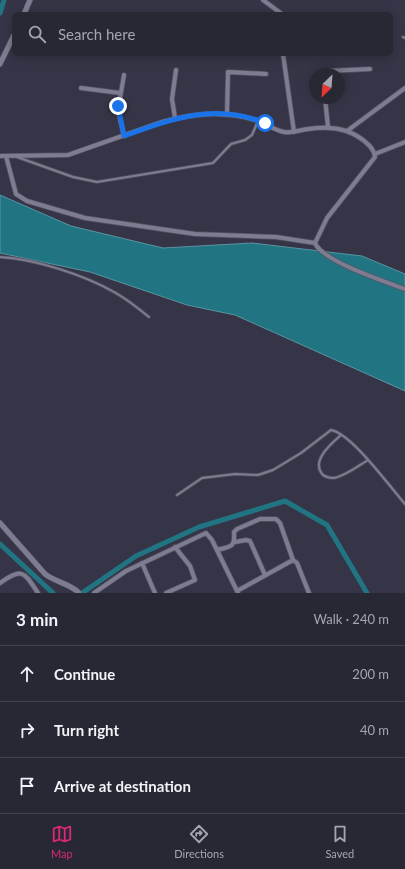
<!DOCTYPE html>
<meta charset="utf-8">
<style>
:root{--surface:#282835;--page:#30303d;--text:#f1f3f6;--muted:#a5a6ad;--line:#444450;--accent:#db2777}
body{margin:0;font-family:Lato,sans-serif;background:var(--page);color:var(--text)}
.compass{position:absolute;left:309px;top:68px;width:36px;height:36px;border-radius:50%;background:var(--surface);box-shadow:0 2px 10px #0003;rotate:205deg}
.stop{position:absolute;width:12px;height:12px;margin:-9px;border:3px solid #1a73e8;border-radius:50%;background:#fff}
.stop.end{background:#1a73e8;border-color:#fff;box-shadow:0 1px 4px #0008}
.list{margin:0;padding:0;list-style:none}
h2{display:flex;justify-content:space-between;align-items:center;height:52px;margin:0;padding:0 16px;font-size:17px}
h2 small{font-size:13px;font-weight:400;color:var(--muted)}
.list li{display:grid;grid-template-columns:26px 1fr auto;gap:12px;align-items:center;box-sizing:border-box;height:56px;padding:0 16px;border-top:1px solid var(--line)}
.list b{display:block;font-size:15px;white-space:nowrap}
.list em{font-size:13px;font-style:normal;color:var(--muted)}
.icon{flex:none;width:22px;height:22px;fill:none;stroke:currentColor;stroke-width:2;stroke-linecap:round;stroke-linejoin:round}
.map{position:relative;flex:none;width:405px;height:593px;overflow:hidden}
.search{position:absolute;background:var(--surface);box-shadow:0 2px 10px #0003;left:12px;right:12px;top:12px;height:44px;display:flex;align-items:center;gap:10px;box-sizing:border-box;padding:0 14px;border-radius:6px;color:var(--muted);font-size:15px}
.sheet{height:220px;background:var(--surface)}
nav{display:flex;justify-content:space-around;align-items:center;box-sizing:border-box;height:56px;border-top:1px solid var(--line);background:var(--surface);font-size:11px;color:var(--muted)}
nav a{display:grid;justify-items:center;gap:2px}
nav .on{color:var(--accent)}
.map>svg:first-child{display:block}
.water{fill:#217482;stroke:#5a94a1}
.lines{fill:none;stroke-linecap:round;stroke-linejoin:round}
.canal{stroke:#217482;stroke-width:5}
.service-casing{stroke:#545362;stroke-width:3.5}
.minor-casing{stroke:#545362;stroke-width:5.5}
.tertiary-casing{stroke:#545362;stroke-width:6}
.service{stroke:#7d7c91;stroke-width:2}
.minor{stroke:#7d7c91;stroke-width:4}
.tertiary{stroke:#7d7c91;stroke-width:5}
.route{stroke:#1a73e8;stroke-width:5}
</style>
<div class="map">
<svg width="405" height="593" viewBox="0 0 405 593">
<rect width="100%" height="100%" fill="#363547"/>
<path class="water" d="M0 195 71 226 163 248 252 243 362 256 405 274V391L235 315 187 305 90 272 0 253Z"/>
<g class="lines">
<path class="canal" d="M0 13 4 0
M0 544 53 593
M82 593 136 556 199 527 285 501 327 525 367 593"/>
<g class="service-casing">
<path id="service" d="M403 37 405 38
M17 157 73 177 97 182 213 163 231 144 245 140 252 135 258 121
M0 257C35 259 84 275 114 292 127 299 138 308 149 317
M341 435C332 443 311 460 322 474 325 477 330 478 334 478 345 476 358 466 368 460
M177 495 202 478 235 474 258 475 273 470 301 453 331 430C351 433 390 487 405 504"/>
</g>
<g class="minor-casing">
<path id="minor" d="M263 0 282 14
M283 54 294 132
M323 74 327 71 370 69
M124 75 118 110 124 136
M81 88 120 93
M325 98 328 127
M227 113 228 72 266 74
M175 118 172 99 176 70
M347 131 405 88
M375 154 405 142
M0 156 68 155 162 122C195 113 226 110 259 121 267 124 274 130 284 132 292 133 300 130 308 129 327 126 347 127 363 140 369 145 374 149 375 157L327 218 315 243C322 261 386 282 405 289
M6 156 16 194 27 201 85 218 195 234 276 237 315 243
M235 542 246 540 250 541 265 575
M217 550C231 546 235 548 234 532L237 529 260 519H276L280 523 293 560
M142 563 155 593
M0 583C23 567 24 572 38 593
M237 591 293 560 297 563 309 593
M94 593 126 571 206 533 212 540 238 593
M166 593 195 580 190 566 175 547"/>
</g>
<g class="tertiary-casing">
<path id="tertiary" d="M24 14 30 0
M0 64 14 35
M0 523 45 574C55 582 71 584 79 593"/>
</g>
<use href="#service" class="service"/>
<use href="#minor" class="minor"/>
<use href="#tertiary" class="tertiary"/>
</g>
<g class="lines">
<path class="route" d="M118 106 124 136C173 118 215 103 265 123"/>
</g>
</svg>
<svg class="compass" viewBox="-18 -18 36 36"><path d="M0-13l5 13h-10z" fill="#e53935"/><path d="M0 13l5-13h-10z" fill="#a5a6ad"/></svg>
<div class="stop" style="left:265px;top:123px"></div>
<div class="stop end" style="left:118px;top:106px"></div>
<div class="search"><svg class="icon" aria-label="search" viewBox="0 0 24 24"><circle cx="10" cy="10" r="6"/><path d="M15 15l6 6"/></svg>Search here</div>
</div>
<section class="sheet">
<h2>3 min<small>Walk · 240 m</small></h2>
<ul class="list">
<li><svg class="icon" aria-label="ahead" viewBox="0 0 24 24"><path d="M12 20V5M6 11l6-6 6 6"/></svg><div><b>Continue</b></div><em>200 m</em></li>
<li><svg class="icon" aria-label="right" viewBox="0 0 24 24"><path d="M7 20v-9h11M14 6l5 5-5 5"/></svg><div><b>Turn right</b></div><em>40 m</em></li>
<li><svg class="icon" aria-label="arrive" viewBox="0 0 24 24"><path d="M6 21V4h12l-3 4 3 4H6"/></svg><div><b>Arrive at destination</b></div></li>
</ul>
</section>
<nav>
<a class="on"><svg class="icon" aria-label="map" viewBox="0 0 24 24"><path d="M3 6l6-2 6 2 6-2v14l-6 2-6-2-6 2zM9 4v14M15 6v14"/></svg>Map</a>
<a><svg class="icon" aria-label="directions" viewBox="0 0 24 24"><path d="M12 3l9 9-9 9-9-9zM9 14v-3h6M13 9l2 2-2 2"/></svg>Directions</a>
<a><svg class="icon" aria-label="saved" viewBox="0 0 24 24"><path d="M7 4h10v16l-5-4-5 4z"/></svg>Saved</a>
</nav>
